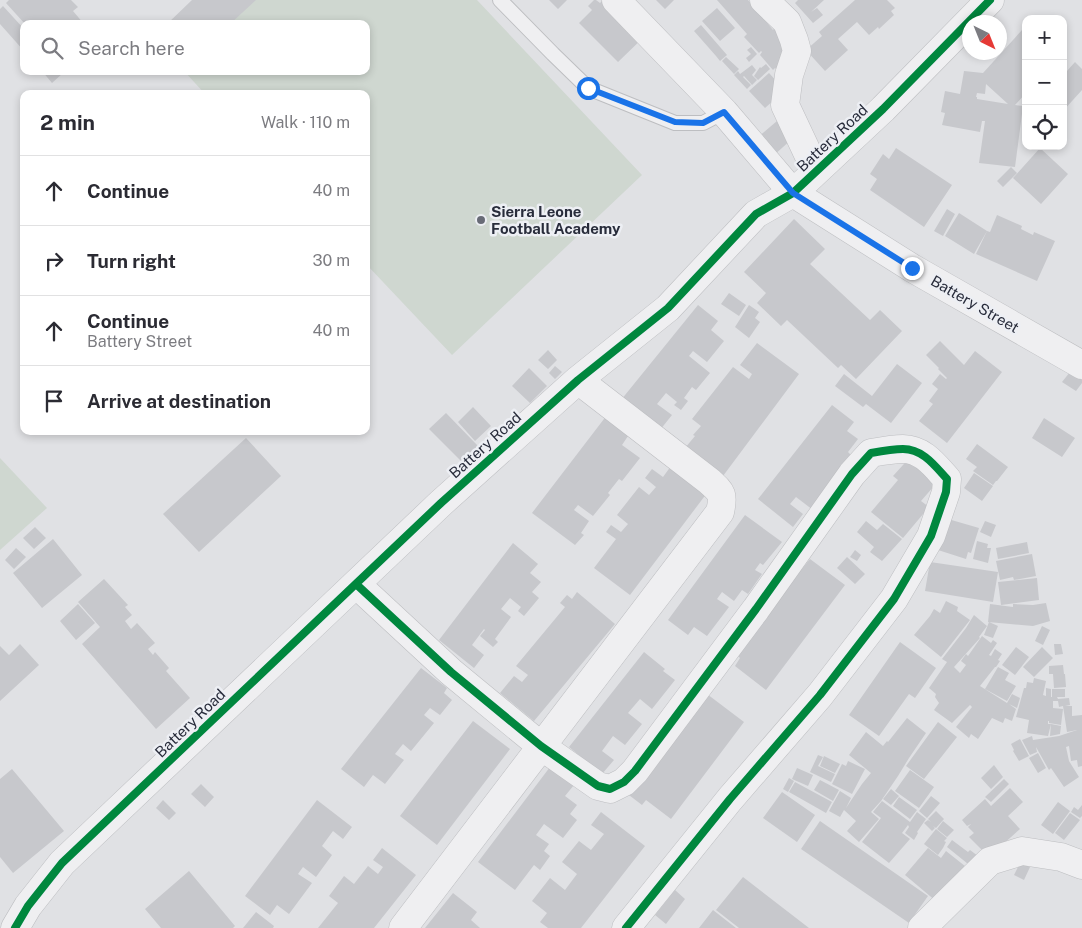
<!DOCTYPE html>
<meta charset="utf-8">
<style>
:root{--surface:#fff;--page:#f7f7f7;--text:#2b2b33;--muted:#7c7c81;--line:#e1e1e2}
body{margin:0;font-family:"Public Sans",sans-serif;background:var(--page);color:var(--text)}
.controls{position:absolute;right:15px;top:15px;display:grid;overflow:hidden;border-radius:10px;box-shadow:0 2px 8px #0003}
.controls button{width:45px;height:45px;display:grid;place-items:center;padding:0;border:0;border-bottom:1px solid var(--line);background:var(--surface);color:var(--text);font:25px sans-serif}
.compass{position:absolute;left:962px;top:15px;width:45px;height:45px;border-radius:50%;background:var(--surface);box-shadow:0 2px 8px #0003;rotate:137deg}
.stop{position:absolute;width:15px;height:15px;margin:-11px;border:4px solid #1a73e8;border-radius:50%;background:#fff}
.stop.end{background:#1a73e8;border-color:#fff;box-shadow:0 1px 5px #0008}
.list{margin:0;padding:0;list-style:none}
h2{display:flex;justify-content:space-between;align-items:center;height:65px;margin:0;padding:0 20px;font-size:21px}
h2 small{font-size:16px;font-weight:400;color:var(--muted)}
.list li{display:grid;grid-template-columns:32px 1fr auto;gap:15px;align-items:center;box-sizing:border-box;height:70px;padding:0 20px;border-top:1px solid var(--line)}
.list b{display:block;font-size:19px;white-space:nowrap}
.list p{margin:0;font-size:16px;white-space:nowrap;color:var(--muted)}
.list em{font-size:16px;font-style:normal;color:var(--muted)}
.icon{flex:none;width:28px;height:28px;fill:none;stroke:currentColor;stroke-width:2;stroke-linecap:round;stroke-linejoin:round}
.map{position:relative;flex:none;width:1082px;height:928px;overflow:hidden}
.search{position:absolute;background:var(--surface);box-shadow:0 2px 8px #0003;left:20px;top:20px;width:350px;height:55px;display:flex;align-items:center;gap:12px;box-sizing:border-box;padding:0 18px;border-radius:10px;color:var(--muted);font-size:19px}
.panel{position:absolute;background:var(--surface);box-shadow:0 2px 8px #0003;left:20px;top:90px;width:350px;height:345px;border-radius:10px}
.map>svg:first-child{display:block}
.green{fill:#cfd7d0}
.building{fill:#c7c8cc;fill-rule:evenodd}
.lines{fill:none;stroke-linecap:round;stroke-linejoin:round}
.lane-casing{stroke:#bdbec1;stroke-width:16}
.street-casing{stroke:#bdbec1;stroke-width:29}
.lane{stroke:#efeff1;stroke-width:14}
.street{stroke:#efeff1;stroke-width:28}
.cycleway-casing{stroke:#edeff4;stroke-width:11}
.cycleway{stroke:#00873e;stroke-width:8}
.route{stroke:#1a73e8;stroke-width:6}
.poi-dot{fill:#686b76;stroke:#edeff4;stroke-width:2}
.labels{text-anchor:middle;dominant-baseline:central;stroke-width:5;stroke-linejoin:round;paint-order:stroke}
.street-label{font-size:15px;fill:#282c3b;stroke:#edeff4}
.poi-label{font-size:15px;font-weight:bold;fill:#282c3b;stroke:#edeff4;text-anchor:start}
</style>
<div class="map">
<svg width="1082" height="928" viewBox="0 0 1082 928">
<rect width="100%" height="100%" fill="#e0e1e4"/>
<path class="green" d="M250 0H477L642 175 452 355 366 264V94H205L184 71H366V24H225Z
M0 458 47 508 0 550Z"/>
<path class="building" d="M9 0H71L78 7 73 11 84 24H25L6 3Z
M192 0H256L230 24H167Z
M549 0H567L558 9Z
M594 0H596L600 3 603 0H614L647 34 618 62 579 23 592 10 588 6Z
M656 0H674L665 9Z
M717 0H748L773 30 777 26 793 44 787 81 775 68 773 70 760 55 762 52 761 51 759 53 744 37 747 34Z
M798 0H824L811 12 817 8 823 15 813 23 795 3Z
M855 0H887L895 8 891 11 894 15 879 29 878 27 869 35 857 22 838 39 848 50 825 71 806 50 822 36 819 32Z
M3 6 24 29V51L0 24V9Z
M717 8 735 28 720 41 702 21Z
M701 25 727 55 720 61 716 56 721 51 716 56 694 31Z
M1022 30 1026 33V93L1015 105 1023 106 1015 167 979 163 985 121H982L980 132 942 125 945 113 941 112 945 91 960 94 964 71 983 73ZM986 84 1008 104 977 99V97H976L977 93 985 94Z
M751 47 757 54 749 62 746 58 751 54 747 50Z
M726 57 739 69 734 74 722 61Z
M1075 62 1082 69V90L1063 111V68L1067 71Z
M766 64 770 69 758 80 754 76 760 67 761 68Z
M752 65 756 70 752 75 757 80 752 85 744 76 743 77 751 85 747 89 734 75 738 71 740 74Z
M42 71H62L63 73 52 83Z
M769 73 781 86 783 92 765 108 749 91Z
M777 121 792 139 773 156 757 138Z
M896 148 952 185 924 227 870 190 877 179 870 174 883 154 889 159Z
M1040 148 1068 174 1041 204 1013 178Z
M1011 167 1017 173 1003 187 997 181Z
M947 209 955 214 943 236 934 231Z
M959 213 987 231 974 254 945 236Z
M997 215 1022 226 1021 229 1033 235 1034 232 1055 241 1037 281 976 254 987 231 990 232Z
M794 219 825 249 810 264 870 320 880 310 902 331 856 379 841 365 838 368 787 320 781 326 757 303 766 293 744 272Z
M729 293 746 305 739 316 721 304Z
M698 305 718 321 711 330 724 341 707 362 693 351 689 356 710 373 696 390 692 387 684 398 688 401 681 410 674 405 677 402 666 393 657 404 672 415 660 430 621 400Z
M749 305 759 312 755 318 760 322 749 338 735 327Z
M940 341 964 365 975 351 1002 372 947 443 919 421 933 404 929 401 938 389 932 384 940 374 946 379 947 378 938 369 939 368 926 355Z
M757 343 799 374 723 476 685 448 695 436 693 435 701 426 692 419 733 367 749 379 752 374 740 365Z
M548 350 557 360 548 369 538 360Z
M897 364 922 383 891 423 866 404 863 407 835 386 844 374 872 396Z
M555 366 562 372 555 379 549 373Z
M529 368 547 386 530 403 512 386Z
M1070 372 1082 380V383L1076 391 1062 382Z
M832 405 854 422 847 431 858 439 848 452 854 458 813 510 796 497 790 504 803 514 793 527 758 499Z
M473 407 491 426 475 441 458 422Z
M446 413 478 446 462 462 429 429Z
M607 415 630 433 622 445 640 458 622 481 619 479 608 493 610 495 593 516 578 505 574 510 589 521 581 533 584 535 575 545 532 513Z
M1044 418 1075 438 1062 457 1032 438Z
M246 438 281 476 199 552 163 514Z
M977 444 1008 467 997 481H996L993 485 973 471 977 467 966 459Z
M913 454 941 478 921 501 929 507 903 538 871 512 898 480 893 476Z
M671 466 707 493 630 595 594 568 616 539 606 532 611 525 621 532 628 524 617 515 639 487 649 495 656 487 645 478 652 469 663 477Z
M974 473 993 486 982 501 964 488Z
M745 515 782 542 763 565 760 563 755 570 762 574 748 594 742 590 734 601 722 592 717 599 729 607 707 636 694 627 688 635 668 620Z
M948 519 979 528 971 553 968 552 966 559 938 550Z
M866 521 877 530 883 524 902 539 882 561 870 552 874 547 857 532Z
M985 521 996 525 991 537 980 532Z
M35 527 46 538 34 549 23 538Z
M53 539 82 575 42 608 13 573Z
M977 541 988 544 987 548H991L988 563 973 559Z
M1027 542 1029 553 998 559 996 548Z
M513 543 538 564 530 573 541 582 532 592 539 598 524 616 518 611 521 607 510 598 501 609 511 617 495 639 498 642 493 647 480 636 485 630 484 629 472 645 484 655 474 668 439 640Z
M16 548 26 557 14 569 5 560Z
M855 550 861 555 857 561 850 557Z
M1032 554 1036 576 1014 580 1013 577 1000 580 996 561Z
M847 557 865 574 855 584 837 568Z
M810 559 845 585 766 690 735 666 740 658 737 655 792 571 797 575Z
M930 562 998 572 993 602 925 591Z
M1037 578 1039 600 1001 605 998 582Z
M104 579 128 605 125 607 132 615 125 621 131 629 137 623 155 643 148 649 153 655 155 652 169 668 166 671 190 698 156 729 82 644 100 627 78 602Z
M577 592 615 624 534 721 500 693 514 676 522 682 528 675 516 666 565 607 560 603 567 595 572 599Z
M946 601 958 607 957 611 970 620 941 657 914 635 930 616 934 609 940 613Z
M1046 603 1050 621 1033 626 988 622 990 604 1013 607V604L1033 605Z
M78 604 95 623 76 640 60 621Z
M974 615 987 626 979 637 980 638 954 667 960 673 966 665 961 661 966 654 968 656 982 636 991 643 993 640 997 643 989 655 991 656 995 649 1002 654 998 660 1000 661 996 667H995L980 686 1007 703 1012 694 1020 698 1017 708 1009 704 1016 709 1012 721 1005 718 1003 723 992 718 978 739 971 734 969 738 956 727 972 707 970 705 952 723 934 710 939 703 935 697 936 694 929 688 947 662 942 659 966 628Z
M989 622 998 626 993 638 984 635Z
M1042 626 1050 630 1043 645 1035 641Z
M900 642 936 668 915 698 909 694 879 736 849 715Z
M20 644 39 665 0 701V646L9 655Z
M1054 644H1061L1063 654 1055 655Z
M1016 647 1029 657 1015 675 1002 665Z
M1042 647 1053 658 1034 677 1023 667Z
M644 652 665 669 663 671 675 680 652 709 640 699 628 713 642 724 625 745 613 736 602 751 614 760 602 774 569 747Z
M1063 665 1064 674H1065L1066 687 1054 688 1053 674H1049V666Z
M998 667 1009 673 1005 680 1016 686 1007 701 985 689Z
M421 668 447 688 444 693 452 700 440 715 430 708 424 715 434 723 411 751 403 744 395 754 404 760 385 784 373 775 364 787 341 769Z
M1034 678 1046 681 1043 695 1046 696V688L1051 689V697H1052V689H1065V697H1057L1058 699 1069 698 1070 705 1065 706H1072V716L1082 715V766L1078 767 1077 760 1071 761 1069 746 1066 747 1069 761 1079 777 1064 787 1051 768 1049 770 1036 747 1037 752 1030 755 1022 740 1032 736 1033 740 1059 736 1077 730 1067 732 1063 706 1059 707 1058 701H1053V708L1063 709 1061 725 1049 723V721H1048V724H1051L1048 736 1027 733 1029 720 1016 717 1024 688H1026L1027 682 1033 683Z
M707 694 744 722 671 819 646 800 642 805 625 792Z
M907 718 926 733 909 758 898 776 881 801 871 812 879 819 859 842 847 831 856 821 844 810 840 817 829 811 840 791 851 798 846 808 862 784 871 773 849 755 866 732 883 746 887 741 888 742Z
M473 721 510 749 437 845 400 816Z
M938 722 957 737 924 779 906 766Z
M1051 724 1061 726 1060 734 1050 736Z
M1020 739 1029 756 1019 761 1013 751 1014 750 1011 744Z
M1038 753 1046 768 1038 773 1029 758Z
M818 755 823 757 818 766 835 774 831 782 810 772Z
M824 756 840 764 835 773 820 766Z
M848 761 865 769 852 794 832 784 842 764 846 766Z
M994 765 1003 777 991 789 981 778Z
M550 767 574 785 565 796 577 805 570 814 577 820 563 838 544 824 536 835 549 844 544 851 550 856 540 870 534 865 515 890 478 862Z
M797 768 813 775 808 786 792 779Z
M12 769 64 831 13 873 0 857V779Z
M910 770 934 787 919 808 895 791Z
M789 778 794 781 788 792 783 789Z
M1004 779 1009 784 991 802 985 797Z
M820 780 839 790 833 801 814 790Z
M795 782 832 802 826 813 789 792Z
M201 784 214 797 205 807 191 794Z
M1010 788 1023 802 1008 816 1020 829 990 856 986 854 969 837 974 833 968 827 971 824 967 826 962 820 985 799 991 806Z
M891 789 899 796 891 805 883 799Z
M782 792 815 815 797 842 763 818Z
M931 796 940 803 927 818 919 811Z
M899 797 917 810 910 819 893 806Z
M163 800 176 813 169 820 156 808Z
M317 800 352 827 343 839 333 831 322 846 332 855 316 877 303 867 298 874 312 883 289 914 277 905 270 915 245 896Z
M882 801 910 822 917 812 926 819 917 832 918 833 914 840 905 833 909 827 908 825 902 833 910 839 889 863 862 842 881 818 873 812Z
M1058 802 1070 811 1053 834 1041 825Z
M1082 805V816L1080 818 1071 812 1074 807 1078 810Z
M936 811 944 819 936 828 933 826 935 828 932 831 924 823 928 820 931 822 928 819Z
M601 812 645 846 581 928H548L540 922 547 913 532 901 550 878 565 890 577 874 562 862 579 841 591 850 604 834 591 825Z
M1070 813 1080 820 1064 840 1055 833Z
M820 821 928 896 909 923 801 849Z
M943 821 954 830 947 837 937 829Z
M936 829 947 838 944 841 946 842 943 848 938 855 924 844Z
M952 840 968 852 970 850 978 856V872L947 847Z
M382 848 416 875 374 928H318L338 903 329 896 344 876 354 884 368 866 378 874 383 867 373 860Z
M928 848 941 858 946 851 975 874 943 907 905 875Z
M1020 863 1030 867 1024 880 1014 875Z
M189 871 235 926 233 928H161L145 909Z
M743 877 809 928H739L716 910Z
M675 890 685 899 666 924 655 915Z
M453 893 477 912 471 920 480 928H425Z
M713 910 736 928H699Z
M256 912 274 926 273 928H243Z"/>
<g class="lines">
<g class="lane-casing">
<path id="lane" d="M500 0 553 54 588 88 675 123H703L724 112"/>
</g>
<g class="street-casing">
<path id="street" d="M616 0 724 112 793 193 912 268 1082 365
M764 0 787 22 794 40 797 51 789 75 785 105 816 171
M356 584 451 672 541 746 598 786 610 789 624 782 635 771 756 609 852 474 871 453C882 451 893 449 903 449 923 449 935 466 947 479L946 492 931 536 894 599 820 695 730 799 626 928
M15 928 28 906 62 863 441 503 578 380 668 308 756 214 793 193 883 109 990 0
M403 928 720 512C724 494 722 493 709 481L578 380
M922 928 990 861 1022 851 1061 857 1082 865"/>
</g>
<use href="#lane" class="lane"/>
<use href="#street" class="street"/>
<g class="cycleway-casing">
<path id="cycleway" d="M356 584 451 672 541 746 598 786 610 789 624 782 635 771 756 609 852 474 871 453C882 451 893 449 903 449 923 449 935 466 947 479L946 492 931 536 894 599 820 695 730 799 626 928
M15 928 28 906 62 863 441 503 578 380 668 308 756 214 793 193 883 109 990 0"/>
</g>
<use href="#cycleway" class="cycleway"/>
</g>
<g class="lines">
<path class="route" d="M588 88 675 122 703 123 724 112 793 193 912 268"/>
</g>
<circle class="poi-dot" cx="481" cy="220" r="5"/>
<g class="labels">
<g class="street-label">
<text transform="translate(832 138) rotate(-43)">Battery Road</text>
<text transform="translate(975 304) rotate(30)">Battery Street</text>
<text transform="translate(485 445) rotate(-42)">Battery Road</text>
<text transform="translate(190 723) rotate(-44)">Battery Road</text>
</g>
<g class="poi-label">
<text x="491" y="211">Sierra Leone<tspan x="491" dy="17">Football Academy</tspan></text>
</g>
</g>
</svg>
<div class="controls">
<button>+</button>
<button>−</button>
<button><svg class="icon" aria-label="locate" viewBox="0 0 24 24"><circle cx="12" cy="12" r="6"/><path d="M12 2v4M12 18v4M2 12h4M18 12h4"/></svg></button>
</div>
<svg class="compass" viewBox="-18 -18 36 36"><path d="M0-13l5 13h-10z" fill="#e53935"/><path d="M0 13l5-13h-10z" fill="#7c7c81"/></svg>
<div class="stop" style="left:588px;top:88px"></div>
<div class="stop end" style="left:912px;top:268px"></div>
<div class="search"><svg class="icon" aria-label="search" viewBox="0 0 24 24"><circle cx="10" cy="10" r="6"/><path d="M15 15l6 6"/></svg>Search here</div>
<section class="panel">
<h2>2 min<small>Walk · 110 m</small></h2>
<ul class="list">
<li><svg class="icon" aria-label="ahead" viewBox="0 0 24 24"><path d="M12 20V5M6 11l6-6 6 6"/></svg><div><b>Continue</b></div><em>40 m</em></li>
<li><svg class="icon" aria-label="right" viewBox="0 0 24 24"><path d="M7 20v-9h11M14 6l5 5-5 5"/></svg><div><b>Turn right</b></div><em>30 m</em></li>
<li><svg class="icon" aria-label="ahead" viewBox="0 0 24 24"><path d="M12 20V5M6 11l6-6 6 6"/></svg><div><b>Continue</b><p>Battery Street</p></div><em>40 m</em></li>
<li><svg class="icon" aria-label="arrive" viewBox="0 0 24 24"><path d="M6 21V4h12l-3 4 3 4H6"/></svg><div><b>Arrive at destination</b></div></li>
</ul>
</section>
</div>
